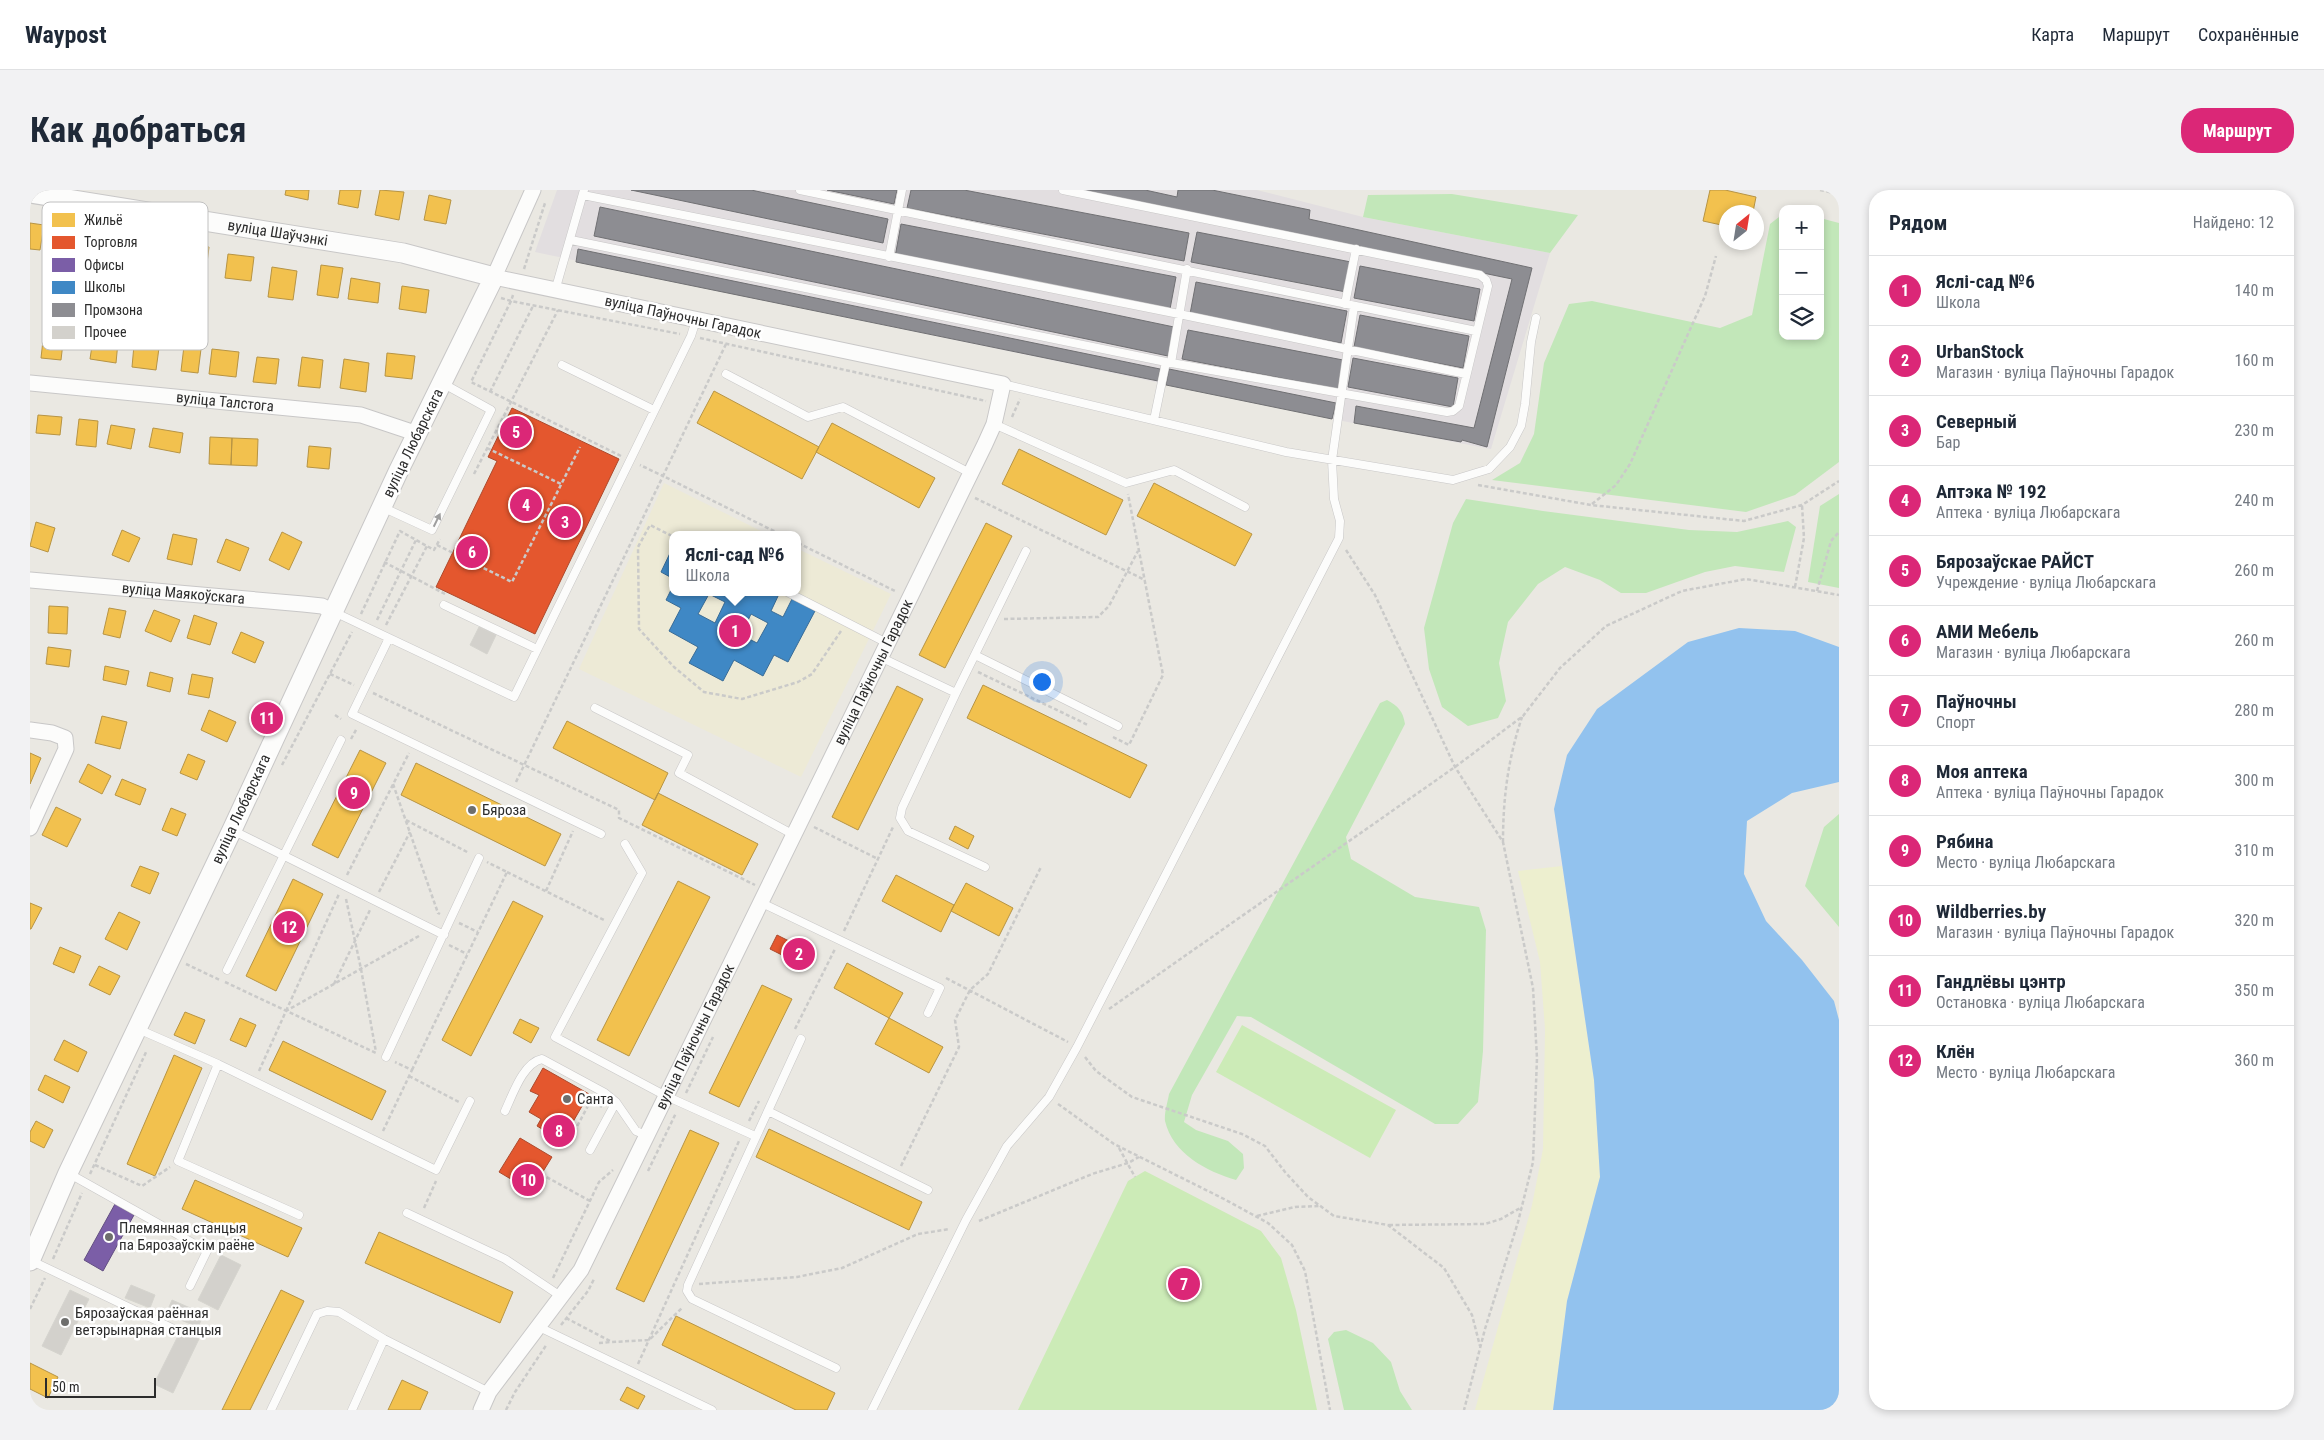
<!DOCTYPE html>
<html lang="ru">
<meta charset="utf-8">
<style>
:root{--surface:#fff;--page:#f2f2f3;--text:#1f2937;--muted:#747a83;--line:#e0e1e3;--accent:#db2777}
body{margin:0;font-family:"Roboto Condensed",sans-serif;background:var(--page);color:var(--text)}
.controls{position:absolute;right:15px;top:15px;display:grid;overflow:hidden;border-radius:10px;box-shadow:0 2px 8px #0003}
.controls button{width:45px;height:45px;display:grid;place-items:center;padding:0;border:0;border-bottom:1px solid var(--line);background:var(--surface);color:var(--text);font:25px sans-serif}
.compass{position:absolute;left:1689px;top:15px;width:45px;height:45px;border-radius:50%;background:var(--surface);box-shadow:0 2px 8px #0003;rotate:30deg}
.scale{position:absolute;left:15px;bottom:12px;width:111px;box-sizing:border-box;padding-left:5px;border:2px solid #2c2c2c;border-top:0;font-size:14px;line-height:18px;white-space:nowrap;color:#2c2c2c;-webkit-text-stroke:4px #fff;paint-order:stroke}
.you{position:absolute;left:1011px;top:491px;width:18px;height:18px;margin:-12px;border:4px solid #fff;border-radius:50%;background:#1a73e8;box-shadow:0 0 0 8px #1a73e833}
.badge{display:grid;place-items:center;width:32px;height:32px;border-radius:50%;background:var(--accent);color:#fff;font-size:16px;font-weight:700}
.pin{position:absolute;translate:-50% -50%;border:2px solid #fff;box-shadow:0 1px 5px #0006}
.popup{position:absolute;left:639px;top:341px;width:132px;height:65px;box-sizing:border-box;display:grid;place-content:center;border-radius:10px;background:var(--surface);filter:drop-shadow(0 1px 4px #0005);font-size:16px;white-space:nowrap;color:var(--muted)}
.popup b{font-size:19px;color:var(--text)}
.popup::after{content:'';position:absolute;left:50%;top:100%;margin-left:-10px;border:10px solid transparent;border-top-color:var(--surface)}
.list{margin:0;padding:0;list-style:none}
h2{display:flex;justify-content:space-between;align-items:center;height:65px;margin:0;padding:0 20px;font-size:21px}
h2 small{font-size:16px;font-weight:400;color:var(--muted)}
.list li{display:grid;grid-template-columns:32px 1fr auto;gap:15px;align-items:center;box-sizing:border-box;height:70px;padding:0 20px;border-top:1px solid var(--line)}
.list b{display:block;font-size:19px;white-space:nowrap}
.list p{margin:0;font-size:16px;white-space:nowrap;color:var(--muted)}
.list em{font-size:16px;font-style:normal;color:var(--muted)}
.icon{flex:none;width:28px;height:28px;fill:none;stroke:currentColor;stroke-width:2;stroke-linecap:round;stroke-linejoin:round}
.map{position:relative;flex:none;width:1809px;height:1220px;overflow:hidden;border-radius:20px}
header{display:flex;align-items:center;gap:30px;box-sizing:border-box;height:70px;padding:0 25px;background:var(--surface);border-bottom:1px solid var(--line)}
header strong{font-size:24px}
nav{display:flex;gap:28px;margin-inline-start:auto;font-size:18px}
.intro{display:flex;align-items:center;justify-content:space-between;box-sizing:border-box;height:120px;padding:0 30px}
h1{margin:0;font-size:35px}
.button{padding:12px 22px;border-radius:20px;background:var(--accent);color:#fff;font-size:18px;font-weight:700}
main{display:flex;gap:30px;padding:0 30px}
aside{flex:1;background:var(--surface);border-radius:20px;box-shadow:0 2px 8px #0003}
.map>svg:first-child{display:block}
.industrial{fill:#e2dee0}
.education{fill:#edead6}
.green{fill:#c2e7b9}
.sand{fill:#edefcf}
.pitch{fill:#ccebb7}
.water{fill:#92c2ee}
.homes{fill:#f2c14e;stroke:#b79444}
.shops{fill:#e4572e;stroke:#ad4a2d}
.offices{fill:#7b5ea7;stroke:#634f82}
.schools{fill:#3f88c5;stroke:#396c97;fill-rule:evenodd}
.industry{fill:#8d8d92;stroke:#707073}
.building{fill:#d3d1cc;stroke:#d5d4ce}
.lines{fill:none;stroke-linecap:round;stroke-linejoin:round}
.service-casing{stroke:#c8c7c7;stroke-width:9}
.minor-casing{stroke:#c8c7c7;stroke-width:17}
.tertiary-casing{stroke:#c8c7c7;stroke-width:21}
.path{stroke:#cacac9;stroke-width:2.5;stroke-dasharray:4 2.5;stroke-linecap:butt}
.service{stroke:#fcfcfb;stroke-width:8}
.minor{stroke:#fcfcfb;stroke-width:15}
.tertiary{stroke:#fcfcfb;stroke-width:19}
.oneway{fill:#9e9e9e}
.poi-dot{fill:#6e6e6c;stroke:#fff;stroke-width:2}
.labels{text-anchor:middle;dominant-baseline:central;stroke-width:5;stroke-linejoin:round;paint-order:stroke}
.street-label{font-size:15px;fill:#2c2c2c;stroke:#fff}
.poi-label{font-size:15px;fill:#2c2c2c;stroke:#fff;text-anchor:start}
.key{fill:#fff;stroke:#c0c0c0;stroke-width:1}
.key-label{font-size:14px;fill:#2c2c2c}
</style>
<header>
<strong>Waypost</strong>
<nav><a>Карта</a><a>Маршрут</a><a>Сохранённые</a></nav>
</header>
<div class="intro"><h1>Как добраться</h1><a class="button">Маршрут</a></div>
<main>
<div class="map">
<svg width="1809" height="1220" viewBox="0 0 1809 1220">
<rect width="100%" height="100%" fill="#eae8e2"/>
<path class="industrial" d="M527 0H1227L1333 27 1520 63 1461 259 1302 229 505 62Z"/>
<path class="education" d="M634 293 739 345H642V402H768V359L861 404 771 587 549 479Z"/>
<path class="green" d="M1422 4 1548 25 1520 63 1333 27 1338 5Z
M1753 24V146H1790V28L1809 33V272L1765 305 1716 322 1462 290 1490 273 1504 244 1514 173 1539 114 1562 111 1690 138 1722 125 1740 34Z
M1809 304V398L1778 392 1790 316Z
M1436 309 1513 321 1659 340 1707 342 1758 331 1766 337 1754 382 1705 376 1675 382 1616 403H1591L1570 390 1535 377 1508 394 1478 432 1469 473 1476 511 1468 528 1438 536 1412 517 1399 479 1394 438 1423 333Z
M1357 510C1368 516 1373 521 1375 534L1316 647 1321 669 1385 707 1449 717 1456 740 1453 861 1448 912 1428 934H1405L1221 827 1207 826 1162 905 1154 932 1166 940 1198 951 1213 964 1214 978 1206 990C1176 981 1143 964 1135 931 1134 923 1138 911 1139 904L1350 513Z
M1809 624V737L1775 696 1794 637Z
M1316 1140 1343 1153 1361 1172 1370 1201 1382 1220H1314L1298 1149 1304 1142Z"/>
<path class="sand" d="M1532 676 1564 890 1570 987 1537 1111 1523 1220H1445L1502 1015 1513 959 1515 839 1510 772 1488 681Z"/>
<path class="pitch" d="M1212 835 1366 920 1340 968 1186 882Z
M1115 981 1231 1041 1251 1068 1266 1120 1287 1220H988L1098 991Z"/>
<path class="water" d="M1709 438 1765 441 1809 457V592L1762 603 1717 631 1714 684 1736 731 1772 770 1804 811 1809 830V1220H1523L1537 1111 1570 987 1564 890 1524 619 1537 565 1567 519 1658 452Z"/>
<path class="homes" d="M256 0H279L278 10 255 5Z
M310 0H331L328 18 308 14Z
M350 0 374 2 369 30 345 25Z
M1680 0H1695L1726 7 1723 22H1696V36L1673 31Z
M399 5 421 10 416 34 394 30Z
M0 33 14 35 10 60 0 59Z
M23 39 50 42 46 71 19 68Z
M67 44 95 48 92 72 63 68Z
M110 52 143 57 140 82 107 77Z
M157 54 179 57 176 81 154 78Z
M198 64 224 67 221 91 195 88Z
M291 75 313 78 308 108 287 105Z
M242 77 267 81 263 110 238 107Z
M321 88 350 93 348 113 318 109Z
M372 96 399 100 396 123 369 119Z
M14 141 34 144 31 170 11 168Z
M63 149 88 152 86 173 60 169Z
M104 155 129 158 126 180 102 177Z
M154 156 171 159 168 183 151 181Z
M182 159 209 162 206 187 179 184Z
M357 163 385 166 382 189 355 186Z
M227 167 249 169 246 194 223 192Z
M272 167 293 170 290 198 268 196Z
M314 169 339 173 336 202 310 198Z
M684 201 789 257 772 289 667 233Z
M8 225 32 227 30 245 6 243Z
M49 229 68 231 66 257 46 255Z
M802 233 905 288 889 318 786 262Z
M81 235 105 239 101 259 77 254Z
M123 238 153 243 150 263 119 257Z
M180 247 202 248 201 275 179 274Z
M202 248 228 249 227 276 201 275Z
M279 256 301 258 299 279 277 277Z
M989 259 1093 310 1076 345 972 294Z
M1124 293 1222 344 1205 376 1107 326Z
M6 332 25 338 18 362 0 356Z
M956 333 982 346 915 478 889 465Z
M92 340 110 348 99 372 82 365Z
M252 342 272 352 259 380 239 370Z
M143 344 167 349 162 375 137 369Z
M196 349 219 358 210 381 187 372Z
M19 416 38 417 37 444 18 443Z
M79 418 96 421 90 448 73 444Z
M124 420 150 430 141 452 115 441Z
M164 425 187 433 180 455 157 448Z
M211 442 234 452 225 473 202 463Z
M18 457 41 460 39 477 16 474Z
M75 476 99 481 96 495 73 490Z
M120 482 143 488 140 502 117 496Z
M162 484 183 488 179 508 158 504Z
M953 495 1117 575 1100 608 937 528Z
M867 496 893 509 828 640 802 627Z
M179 520 206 532 197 552 171 540Z
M72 526 97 532 90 559 65 553Z
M537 531 638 583 625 610 523 558Z
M330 560 356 573 308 668 282 655Z
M0 563 11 568 0 594Z
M158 564 175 571 167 590 150 583Z
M386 573 531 644 515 676 371 605Z
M58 574 81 586 72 604 49 592Z
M92 589 116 599 110 615 85 605Z
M628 603 728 654 712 685 612 635Z
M26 617 51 629 37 657 12 645Z
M141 618 156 624 147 646 132 640Z
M925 636 944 646 938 659 919 649Z
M110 676 129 683 120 704 101 696Z
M866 685 924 715 911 742 852 711Z
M263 689 293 704 246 801 216 786Z
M648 691 680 707 599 866 567 850Z
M936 693 983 718 969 746 921 721Z
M483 711 513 726 441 866 412 850Z
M0 713 12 718 1 739H0Z
M89 722 110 732 97 760 75 749Z
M30 757 51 766 44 783 23 774Z
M817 773 873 803 859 828 804 798Z
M69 776 90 786 80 805 59 795Z
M732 795 762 809 709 917 679 903Z
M155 822 175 830 165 854 144 845Z
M210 828 226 835 216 857 200 850Z
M859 828 913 857 899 883 845 854Z
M490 829 509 838 501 853 483 843Z
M34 850 57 862 48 882 24 870Z
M253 851 356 901 342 930 239 880Z
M144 865 172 878 125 986 97 974Z
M15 885 40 897 33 913 8 900Z
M6 931 23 940 14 958 0 951V942Z
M739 939 892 1012 879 1040 726 967Z
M660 940 689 953 614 1112 586 1099Z
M165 990 272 1038 258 1067 152 1019Z
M349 1042 483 1102 470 1133 335 1073Z
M251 1100 274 1111 220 1220H192Z
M646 1126 805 1203 797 1220H766L632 1155Z
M0 1173 28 1187 18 1208 0 1199Z
M372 1190 398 1202 390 1220H358Z
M597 1197 615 1206 608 1219 590 1210Z"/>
<path class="shops" d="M482 218 589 269 505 444 406 397 467 271 458 267Z
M747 745 779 761 772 775 740 759Z
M513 878 559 904 532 951 507 936 511 929 499 922 509 905 500 901Z
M490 948 522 967 501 1001 469 982Z"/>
<path class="offices" d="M85 1014 104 1025 73 1081 54 1070Z"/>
<path class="schools" d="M642 359V388L631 382Z
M642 398V402H745L749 404 741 421 753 427 762 409 785 421 758 472 744 465 733 486 704 470 693 491 659 473 668 457 639 441 651 418 636 410ZM679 404 695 412 685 433 668 424ZM721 424 738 433 727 453 711 445Z"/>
<path class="industry" d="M601 0H721L858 29 853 53Z
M797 0H867L864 14Z
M881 0H934L1159 43 1154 71 877 18Z
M1052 0H1115L1147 7 1148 0H1182L1280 20 1279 29 1502 78 1457 257 1432 250 1431 252 1324 233 1326 216 1444 238 1482 89Z
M570 17 1144 137 1138 166 564 46Z
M871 34 1146 87 1140 119 865 67Z
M1167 42 1321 72 1316 102 1161 72Z
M548 59 1130 179 1128 191 546 72Z
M1330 76 1450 99 1444 131 1324 108Z
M1166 92 1317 121 1311 153 1160 124Z
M1330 125 1439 146 1433 178 1324 157Z
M1158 140 1313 170 1308 199 1152 169Z
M1323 168 1428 188 1423 217 1318 197Z
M1139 179 1306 213 1302 229 1136 195Z"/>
<path class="building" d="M449 437 466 445 457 464 440 455Z
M191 1065 211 1075 188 1120 168 1110Z
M101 1095 125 1105 120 1118 95 1108Z
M40 1100 59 1109 31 1165 12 1156Z
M142 1110 174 1124 168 1137 136 1124Z
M151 1140 169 1149 143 1203 124 1194Z"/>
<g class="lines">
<g class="service-casing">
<path id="service" d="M770 0 1446 141
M553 5 1149 124 1436 184
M541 50 1136 172 1417 222 1423 221 1429 216 1458 96 1456 90 1450 85 1033 0
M859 67 872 0
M525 101 554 0
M1315 114 1326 59
M1141 173 1157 79
M532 175 624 220
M696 184 778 227 813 217 940 283
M973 194 1256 262 1423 290 1459 279 1480 257 1491 236 1495 214 1501 152 1506 128
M1124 230 1136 172
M964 234 1096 293 1144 280 1215 317
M352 317 402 340 461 220 412 193
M757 402 857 453
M414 415 507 459
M304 422 484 507 661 146 666 130
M359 448 322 524 571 644
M945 465 1088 536
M850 467 926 503
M565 518 658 565 649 583 764 645
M202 640 414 745
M595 654 612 683 525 847 636 906 725 946
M955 677 878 641 870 628 872 618 926 503 996 361
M732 713 910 798 898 823
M197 780 311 550
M108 839 188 874 148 971 269 1025
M771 849 658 1095 657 1101 662 1109 806 1178
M356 867 449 668
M188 874 406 980 440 911
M475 921C483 904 493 873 512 869L575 903 586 912
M738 921 898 1000
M560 960 586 912 606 941 616 945
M38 983 177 1061 160 1096
M377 1023 475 1069 532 1107
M0 1070 146 1140
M509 1137 682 1220
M241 1220 287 1124 297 1121 309 1122 354 1149 459 1202
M322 1220 354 1149
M842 1220 936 1030 977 956 1019 907 1047 857 1309 348 1310 331 1304 309 1302 270 1324 116"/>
</g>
<g class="minor-casing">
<g id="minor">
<path id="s1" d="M0 193 331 225 388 244"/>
<path id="s2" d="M0 390 273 414 292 416 304 422"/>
<path d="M0 540 22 543 35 548 36 559 0 638"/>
<path id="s3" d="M451 1220 459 1202 551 1080 955 254 964 234 973 194 464 87 503 0"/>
</g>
</g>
<g class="tertiary-casing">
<g id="tertiary">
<path id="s4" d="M0 3 373 63 464 87 368 282 202 640 38 983 0 1071"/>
</g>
</g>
<path class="path" d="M1790 0 1809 4
M494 79 515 13
M471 108 481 111 483 105
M670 148 956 211
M696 154 633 286 752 345
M460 202 503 116
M982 227 990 209
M457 258 531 294
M591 266 441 192 481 111 650 144
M444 284 528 120
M1448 295 1561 315 1714 331 1772 315 1809 291
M945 308 1115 390
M1562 314 1586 295 1600 274 1675 106 1686 66
M642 346 620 335 608 357 609 439 644 477 674 502 712 509 768 492 782 484 811 441
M768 353 867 402
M407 355 482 392 550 257
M1316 360 1345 405 1425 577 1473 652 1503 798 1507 868 1503 972 1488 1032 1455 1139 1434 1220
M354 372 415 404
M1765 397 1774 348 1772 315
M1787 401 1801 351 1809 342
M331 424 370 341 404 360 410 349
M974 429 1068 427 1079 416 1108 361
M347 430 386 350
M356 435 397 356
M948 482 1058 535
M300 484 324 495
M343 503 589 620V628L725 695
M305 525 311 529
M1083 547 1099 555 1133 485 1098 304
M321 549 327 538
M252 575 322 442
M486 592 633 286 610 275
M363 594 408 723 410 724
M376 630 439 663
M784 637 848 669
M1473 652C1473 608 1478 569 1492 527
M477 682 576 731
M317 685 379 563
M516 701 543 641
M349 702 380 642
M316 709 331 779 346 862
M429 733 448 742
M814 741 863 637
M419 755 437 764
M156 774 190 790
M916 788 1038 852
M195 792 346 863
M304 794 340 720
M1079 819 1425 577 1493 526 1530 478 1576 436 1652 401 1716 389 1809 405
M256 821 309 704
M765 839 805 759
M1055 867 1066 881 1102 907 1212 944 1235 956 1255 982 1278 1007 1304 1026 1358 1035 1414 1078 1442 1125 1450 1156
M382 880 477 682 457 672
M229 881 256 821 389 746
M379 886 429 912
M656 903 683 847
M556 908 561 910
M1028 914 1084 954 1194 1009 1238 1033 1262 1055 1275 1081 1300 1220
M719 931 729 911
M353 941 382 880 365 872
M536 945 541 948 561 910 572 917
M1089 958 1105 987
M65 975 112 996 140 977
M871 976 929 857 925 830 940 800 958 784 1011 677
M618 981 646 923
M60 984 117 860
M511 984 560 1011
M394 1018 406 991
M1227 1026 1265 1017 1290 1016
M949 1031 1062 984 1098 973 1109 967
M1359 1035 1455 1034 1471 1029 1492 1017
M23 1069 52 1003
M523 1088 569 992 583 980
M669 1094 767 1087 812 1078 888 1044 920 1039
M0 1119 15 1088
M536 1128 582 1152 619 1150 653 1117
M531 1135 558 1101 564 1089
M569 1153 581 1152
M608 1174 709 951
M476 1220 485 1202 517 1154"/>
<use href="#service" class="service"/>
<use href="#minor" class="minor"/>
<use href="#tertiary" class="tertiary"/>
</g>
<defs><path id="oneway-solid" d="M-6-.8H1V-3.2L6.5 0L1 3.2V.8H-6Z" transform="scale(1.25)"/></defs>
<use class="oneway" href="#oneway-solid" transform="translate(407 330) rotate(-64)"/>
<g class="poi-dot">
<circle cx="442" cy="620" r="5"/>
<circle cx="537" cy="909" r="5"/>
<circle cx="79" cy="1047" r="5"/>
<circle cx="35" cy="1132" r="5"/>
</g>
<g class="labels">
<g class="street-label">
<text stroke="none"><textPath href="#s4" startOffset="251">вуліца Шаўчэнкі</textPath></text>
<text transform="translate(653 127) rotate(12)">вуліца Паўночны Гарадок</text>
<text stroke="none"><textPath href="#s1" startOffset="196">вуліца Талстога</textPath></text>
<text transform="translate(383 253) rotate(-64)">вуліца Любарскага</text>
<text stroke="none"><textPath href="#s2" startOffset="154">вуліца Маякоўскага</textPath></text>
<text stroke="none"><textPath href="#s3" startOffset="838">вуліца Паўночны Гарадок</textPath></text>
<text transform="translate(211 619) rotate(-65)">вуліца Любарскага</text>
<text stroke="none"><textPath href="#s3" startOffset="432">вуліца Паўночны Гарадок</textPath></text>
</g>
<g class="poi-label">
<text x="452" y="620">Бяроза</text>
<text x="547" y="909">Санта</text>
<text x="89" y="1038">Племянная станцыя<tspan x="89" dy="17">па Бярозаўскім раёне</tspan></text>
<text x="45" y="1123">Бярозаўская раённая<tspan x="45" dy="17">ветэрынарная станцыя</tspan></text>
</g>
</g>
<rect x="12" y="12" width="166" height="148" rx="8" class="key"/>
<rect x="22" y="23" width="23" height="14" fill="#f2c14e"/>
<rect x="22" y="46" width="23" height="13" fill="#e4572e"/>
<rect x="22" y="68" width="23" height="14" fill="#7b5ea7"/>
<rect x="22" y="91" width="23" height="13" fill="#3f88c5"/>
<rect x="22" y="113" width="23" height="14" fill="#8d8d92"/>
<rect x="22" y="136" width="23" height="13" fill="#d3d1cc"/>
<g class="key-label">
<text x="54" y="35">Жильё</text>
<text x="54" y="57">Торговля</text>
<text x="54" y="80">Офисы</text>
<text x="54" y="102">Школы</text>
<text x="54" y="125">Промзона</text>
<text x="54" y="147">Прочее</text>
</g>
</svg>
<div class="controls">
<button>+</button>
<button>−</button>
<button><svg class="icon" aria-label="layers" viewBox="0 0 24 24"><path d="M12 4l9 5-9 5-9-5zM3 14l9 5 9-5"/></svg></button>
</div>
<svg class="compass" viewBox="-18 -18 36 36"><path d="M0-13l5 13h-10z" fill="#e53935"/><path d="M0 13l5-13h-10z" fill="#747a83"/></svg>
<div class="scale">50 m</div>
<div class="you"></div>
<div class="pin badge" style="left:705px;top:441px">1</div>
<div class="popup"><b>Яслі-сад №6</b>Школа</div>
<div class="pin badge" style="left:769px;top:764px">2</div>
<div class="pin badge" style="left:535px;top:332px">3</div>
<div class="pin badge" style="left:496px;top:315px">4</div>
<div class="pin badge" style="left:486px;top:242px">5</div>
<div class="pin badge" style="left:442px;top:362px">6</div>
<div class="pin badge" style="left:1154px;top:1094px">7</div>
<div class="pin badge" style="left:529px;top:941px">8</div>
<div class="pin badge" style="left:324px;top:603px">9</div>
<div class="pin badge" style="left:498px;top:990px">10</div>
<div class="pin badge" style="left:237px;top:528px">11</div>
<div class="pin badge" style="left:259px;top:737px">12</div>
</div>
<aside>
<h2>Рядом<small>Найдено: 12</small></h2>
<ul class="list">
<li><span class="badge">1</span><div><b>Яслі-сад №6</b><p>Школа</p></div><em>140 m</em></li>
<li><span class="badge">2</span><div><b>UrbanStock</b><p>Магазин · вуліца Паўночны Гарадок</p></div><em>160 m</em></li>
<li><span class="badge">3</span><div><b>Северный</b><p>Бар</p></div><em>230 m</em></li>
<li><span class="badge">4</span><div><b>Аптэка № 192</b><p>Аптека · вуліца Любарскага</p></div><em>240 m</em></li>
<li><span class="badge">5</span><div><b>Бярозаўскае РАЙСТ</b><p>Учреждение · вуліца Любарскага</p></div><em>260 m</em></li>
<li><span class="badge">6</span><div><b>АМИ Мебель</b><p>Магазин · вуліца Любарскага</p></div><em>260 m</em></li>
<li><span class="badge">7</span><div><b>Паўночны</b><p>Спорт</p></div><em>280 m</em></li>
<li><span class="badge">8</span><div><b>Моя аптека</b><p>Аптека · вуліца Паўночны Гарадок</p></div><em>300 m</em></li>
<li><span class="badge">9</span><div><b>Рябина</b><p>Место · вуліца Любарскага</p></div><em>310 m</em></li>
<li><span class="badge">10</span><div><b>Wildberries.by</b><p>Магазин · вуліца Паўночны Гарадок</p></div><em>320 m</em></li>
<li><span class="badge">11</span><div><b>Гандлёвы цэнтр</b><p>Остановка · вуліца Любарскага</p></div><em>350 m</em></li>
<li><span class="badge">12</span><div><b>Клён</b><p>Место · вуліца Любарскага</p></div><em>360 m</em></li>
</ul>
</aside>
</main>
